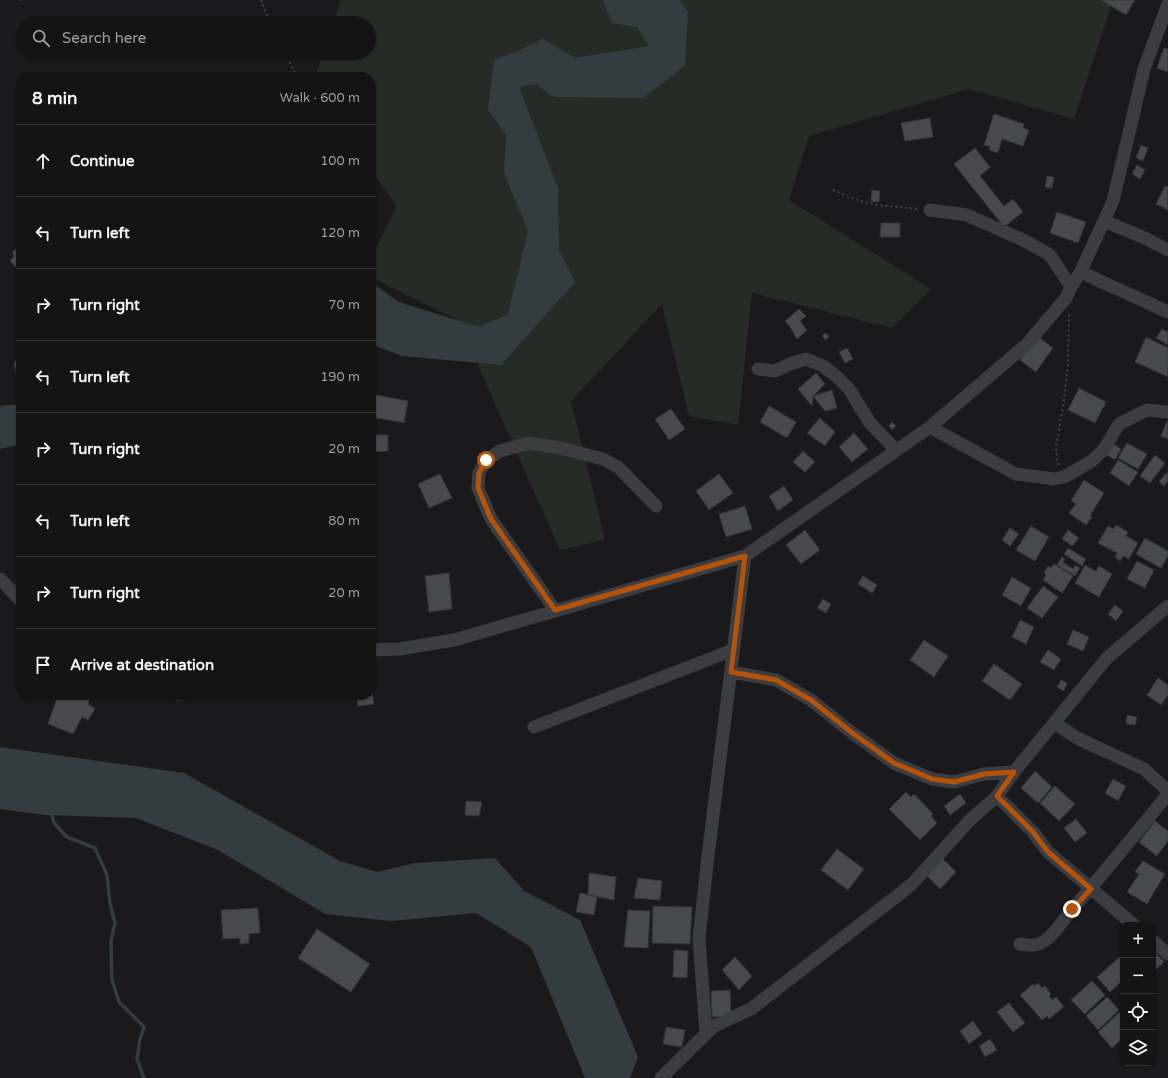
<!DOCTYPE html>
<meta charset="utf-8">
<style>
:root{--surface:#141415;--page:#212122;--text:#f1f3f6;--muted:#9d9ea0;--line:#333334}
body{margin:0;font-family:"Varela Round",sans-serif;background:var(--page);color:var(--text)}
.controls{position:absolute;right:12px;bottom:12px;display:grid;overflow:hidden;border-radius:8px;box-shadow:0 1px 3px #0004}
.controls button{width:36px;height:36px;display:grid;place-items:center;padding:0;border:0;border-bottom:1px solid var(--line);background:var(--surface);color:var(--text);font:20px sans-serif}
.stop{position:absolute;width:12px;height:12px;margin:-9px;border:3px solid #b45309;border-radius:50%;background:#fff}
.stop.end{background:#b45309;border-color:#fff;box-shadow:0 1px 4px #0008}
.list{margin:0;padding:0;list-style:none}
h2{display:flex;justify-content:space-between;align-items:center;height:52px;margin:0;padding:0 16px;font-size:17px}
h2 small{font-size:13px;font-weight:400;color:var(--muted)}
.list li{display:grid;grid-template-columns:26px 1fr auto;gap:12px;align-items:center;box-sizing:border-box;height:72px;padding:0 16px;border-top:1px solid var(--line)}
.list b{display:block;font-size:15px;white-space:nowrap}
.list em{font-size:13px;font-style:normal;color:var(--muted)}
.icon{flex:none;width:22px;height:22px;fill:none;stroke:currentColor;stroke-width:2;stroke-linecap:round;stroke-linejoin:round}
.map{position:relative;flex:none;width:1168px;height:1078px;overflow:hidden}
.search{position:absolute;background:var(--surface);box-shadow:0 1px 3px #0004;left:16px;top:16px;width:360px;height:44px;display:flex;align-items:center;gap:10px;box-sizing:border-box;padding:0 14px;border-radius:22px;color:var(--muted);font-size:15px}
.panel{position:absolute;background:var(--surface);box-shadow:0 1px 3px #0004;left:16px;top:72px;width:360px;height:628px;border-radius:16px}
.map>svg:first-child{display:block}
.green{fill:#252c25}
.water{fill:#333c41}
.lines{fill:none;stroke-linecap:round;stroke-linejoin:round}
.stream{stroke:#333c41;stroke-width:3.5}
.building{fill:#47494c;stroke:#343538}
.path{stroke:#424447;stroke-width:2;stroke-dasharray:2 3;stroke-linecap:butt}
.minor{stroke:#3c3d41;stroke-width:13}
.route{stroke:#b45309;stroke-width:5}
</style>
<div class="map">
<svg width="1168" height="1078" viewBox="0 0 1168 1078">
<rect width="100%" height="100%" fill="#1a1a1c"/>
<path class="green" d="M341 0H1113L1074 119 969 89 809 136 789 200 931 289 892 328 752 293 738 425 689 416 662 304 571 401 605 540 560 550 458 320 371 277V258L397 206 371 170V77H315L323 53H369V23H333Z"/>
<path class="water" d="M603 0H679L688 11 685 66 643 98 554 97 536 84 519 87 558 188 559 250 575 282 501 365 402 356 371 344V282L399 302 479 327 508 314 528 231 504 173 506 135 488 110 494 60 515 52 543 39 575 58 649 46 637 27 612 23Z
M21 404V444L0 449V406Z
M0 747 184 773 340 861 377 872 415 863 495 858 524 891 580 920 638 1057 630 1078H585L531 947 476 913 391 921 325 914 218 850 136 818 45 815 0 809Z"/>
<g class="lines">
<path class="stream" d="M51 811 54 823 67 837 95 848 107 875 110 904 115 923 111 941 112 980 119 1002 144 1027 140 1039 137 1059 144 1078"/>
</g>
<path class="building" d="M1101 0H1135L1126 15Z
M1164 48 1168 49V72L1157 68Z
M994 114 1024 124 1023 128 1029 130 1023 146 1002 139 998 153 989 150 990 147 984 145Z
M930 118 933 137 905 141 901 123Z
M1141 145 1148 148 1143 161 1136 158Z
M975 148 990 167 980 176 1004 206 1013 199 1023 212 1004 227 954 164Z
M1137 165 1145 170 1140 179 1132 174Z
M1047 176 1054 177 1052 188 1045 187Z
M1165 186 1168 187V210L1156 204Z
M872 190 880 191 879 202 871 201Z
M1057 212 1086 222 1078 243 1050 233Z
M881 223H900V237H880Z
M21 243V270L20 271 10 261 14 256 12 253Z
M799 309 806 316 800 321 807 330 797 339 790 327 785 321Z
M1162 329 1168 332V345L1156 338Z
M825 333 829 336 826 340 822 336Z
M1037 336 1053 348 1036 372 1020 360Z
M1146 337 1168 348V377L1135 362Z
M847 348 853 359 845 363 839 352Z
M21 353V368L16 371 14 364Z
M816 373 825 384 813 396 812 406 798 389Z
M1079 388 1106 402 1095 423 1068 410Z
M832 390 837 408 825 411 813 396Z
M371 394 408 401 404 423 371 417Z
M769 406 796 422 787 438 760 422Z
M671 409 685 429 669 440 655 419Z
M820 418 835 432 825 446 807 433Z
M1167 421 1168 422V439L1161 436Z
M892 422 896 426 892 430 889 426Z
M854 433 868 449 852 462 839 447Z
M371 435H388V451L371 452Z
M1112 443 1121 449 1115 460 1105 454Z
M1127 443 1147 454 1138 469 1118 458Z
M803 451 815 462 805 472 793 462Z
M1155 455 1165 463 1150 483 1140 476Z
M1118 460 1138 472 1129 486 1110 473Z
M1166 473 1168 474V481L1164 486 1159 482Z
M440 474 452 498 429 508 418 484Z
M719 474 733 493 709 510 696 491Z
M1084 480 1104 493 1090 516 1092 517 1086 525 1069 513 1076 504 1071 501Z
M784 486 793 500 778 511 769 496Z
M745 506 752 529 726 537 719 514Z
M1116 525 1128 532 1126 536 1138 543 1129 559 1123 556 1120 561 1115 557 1117 553 1098 543 1108 526 1114 529Z
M1031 526 1049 537 1035 561 1016 550Z
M1010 528 1019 534 1010 546 1002 540Z
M805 530 820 550 801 564 786 545Z
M1068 530 1079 538 1072 546 1062 539Z
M1145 538 1168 551V556L1161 568 1136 554Z
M1068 548 1086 559 1082 566 1064 554Z
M1062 557 1065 559 1063 562 1073 569 1075 565 1080 568 1075 576 1057 565Z
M1137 561 1154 570 1145 588 1127 579Z
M1054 564 1073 576 1062 593 1043 580 1046 575 1044 573 1048 566 1051 568Z
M1085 565 1096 571 1099 566 1112 574 1099 597 1075 583Z
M449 573 452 609 429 612 425 576Z
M863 576 877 585 872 593 858 584Z
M1012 577 1031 588 1021 606 1002 595Z
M1043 586 1058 597 1042 618 1027 608Z
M823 599 831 604 826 613 817 608Z
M1115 605 1123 611 1116 621 1108 614Z
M1020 620 1034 627 1026 644 1012 637Z
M1073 630 1089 637 1083 651 1067 644Z
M924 640 948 656 934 677 910 660Z
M1048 650 1061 659 1054 670 1040 662Z
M994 664 1022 684 1010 700 982 681Z
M1158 678 1168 685V695L1161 705 1147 695Z
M1061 680 1067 683 1064 691 1057 687Z
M371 687 374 704 358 706 357 695H371Z
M58 695H92L88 704 95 709 88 720 82 717 73 734 48 724Z
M176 695H200V698L176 701Z
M1127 715 1137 717 1135 725 1126 724Z
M1035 771 1052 787 1038 803 1021 788Z
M1113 779 1126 786 1118 801 1105 793Z
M1055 786 1075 804 1059 821 1040 803Z
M906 792 911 797 914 794 933 814 931 816 937 823 920 840 889 809Z
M960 794 966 803 950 815 944 806Z
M466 801 482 802 479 816 465 815Z
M1076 819 1087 833 1075 842 1064 828Z
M1155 821 1168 831V841L1157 856 1139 842Z
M837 849 864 869 848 890 821 870Z
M943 859 956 872 940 889 927 876Z
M1143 861 1165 874 1147 904 1127 892 1139 874 1135 872Z
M589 873 616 877 614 900 588 895Z
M638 878 662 881 660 900 634 898Z
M580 893 597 897 594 915 576 912Z
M653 906 692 907 690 944 652 943Z
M258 908 260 933 249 934V943L240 944V938L223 939 221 910Z
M628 910 650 911 648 948 624 947Z
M317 929 370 964 351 992 298 958Z
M674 950 688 951 687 978 673 977Z
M1153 950 1164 962 1153 972Z
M1123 954V980L1110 992 1097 977Z
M735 957 752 976 739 990 722 970Z
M1092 981 1105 995 1085 1014 1071 1000Z
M1038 983 1042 988 1045 986 1051 994 1049 996 1052 1000 1056 997 1064 1007 1049 1019 1047 1016 1042 1020 1020 995 1033 984 1034 986Z
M730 990 731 1016 712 1017 711 991Z
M1107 997 1119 1010 1098 1030 1086 1016Z
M1009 1003 1025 1023 1013 1032 997 1012Z
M1121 1011 1123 1013V1038L1112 1048 1098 1032Z
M973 1021 982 1034 969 1044 960 1031Z
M666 1027 685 1030 682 1047 663 1044Z
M990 1039 997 1050 985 1057 979 1046Z"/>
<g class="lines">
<path class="path" d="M20 0H22
M261 0 270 23
M285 53 297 77
M833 190 860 201 878 205 919 209
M1059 465 1057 461 1056 447 1064 401 1068 364 1069 313"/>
<path class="minor" d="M930 210 967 215 1025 241 1050 255 1071 287
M1104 221 1147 239 1168 250
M1081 271 1089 276 1168 312
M758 369 775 371 790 364 806 359 823 366 836 376 849 389 870 423 896 450
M930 427 1016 474 1054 479 1064 477 1092 461 1104 449 1119 424 1147 410 1168 412
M0 579 21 601
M555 610 491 519 478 488 479 473 486 460 500 451 529 443 561 448 603 459 618 467 656 506
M371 650 400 649 454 640 745 556 930 427 1027 344 1066 298 1071 287 1081 271 1113 201 1144 69 1168 4
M731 672 776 680 811 700 851 732 894 763 932 779 954 782 984 774 1014 772
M1054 723 1079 739 1144 769 1168 791
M534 727 733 650
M997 796 1033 832 1048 852 1134 925
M1153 941 1168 954
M1020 944C1029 945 1035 947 1043 942 1056 934 1064 918 1074 907 1106 871 1137 832 1168 794
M706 1034 699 938 708 856 745 556
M661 1078 714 1026 751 1009 911 885 969 821 997 796 1014 772 1107 658 1168 606"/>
</g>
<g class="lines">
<path class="route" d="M486 460 479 473 478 488 491 519 555 610 745 556 731 672 776 680 811 700 851 732 894 763 932 779 954 782 984 774 1014 772 997 796 1033 832 1048 852 1091 889 1072 909"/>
</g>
</svg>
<div class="controls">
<button>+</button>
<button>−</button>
<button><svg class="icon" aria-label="locate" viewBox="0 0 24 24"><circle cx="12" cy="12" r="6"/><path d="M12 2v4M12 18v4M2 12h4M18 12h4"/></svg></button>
<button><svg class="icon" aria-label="layers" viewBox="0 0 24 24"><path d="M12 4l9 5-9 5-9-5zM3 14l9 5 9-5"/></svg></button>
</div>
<div class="stop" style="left:486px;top:460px"></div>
<div class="stop end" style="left:1072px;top:909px"></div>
<div class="search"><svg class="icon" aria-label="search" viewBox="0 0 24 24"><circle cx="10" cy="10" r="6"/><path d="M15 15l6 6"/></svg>Search here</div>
<section class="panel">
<h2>8 min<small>Walk · 600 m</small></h2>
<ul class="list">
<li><svg class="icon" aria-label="ahead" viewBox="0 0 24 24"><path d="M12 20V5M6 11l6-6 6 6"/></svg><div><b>Continue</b></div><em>100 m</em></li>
<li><svg class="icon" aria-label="left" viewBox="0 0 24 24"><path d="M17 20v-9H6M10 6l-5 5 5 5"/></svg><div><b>Turn left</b></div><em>120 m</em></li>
<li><svg class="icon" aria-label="right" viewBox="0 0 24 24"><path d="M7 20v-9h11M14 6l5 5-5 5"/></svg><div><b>Turn right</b></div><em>70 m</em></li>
<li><svg class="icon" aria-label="left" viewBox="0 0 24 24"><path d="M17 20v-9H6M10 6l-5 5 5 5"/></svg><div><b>Turn left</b></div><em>190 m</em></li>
<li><svg class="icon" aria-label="right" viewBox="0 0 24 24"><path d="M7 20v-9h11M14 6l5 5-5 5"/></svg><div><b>Turn right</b></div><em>20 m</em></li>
<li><svg class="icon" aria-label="left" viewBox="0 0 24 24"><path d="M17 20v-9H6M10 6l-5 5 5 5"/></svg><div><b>Turn left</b></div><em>80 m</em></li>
<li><svg class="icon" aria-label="right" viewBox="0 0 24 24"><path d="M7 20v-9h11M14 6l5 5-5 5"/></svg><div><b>Turn right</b></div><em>20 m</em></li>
<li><svg class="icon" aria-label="arrive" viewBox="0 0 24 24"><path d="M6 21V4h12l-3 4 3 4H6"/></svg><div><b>Arrive at destination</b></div></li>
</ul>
</section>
</div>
